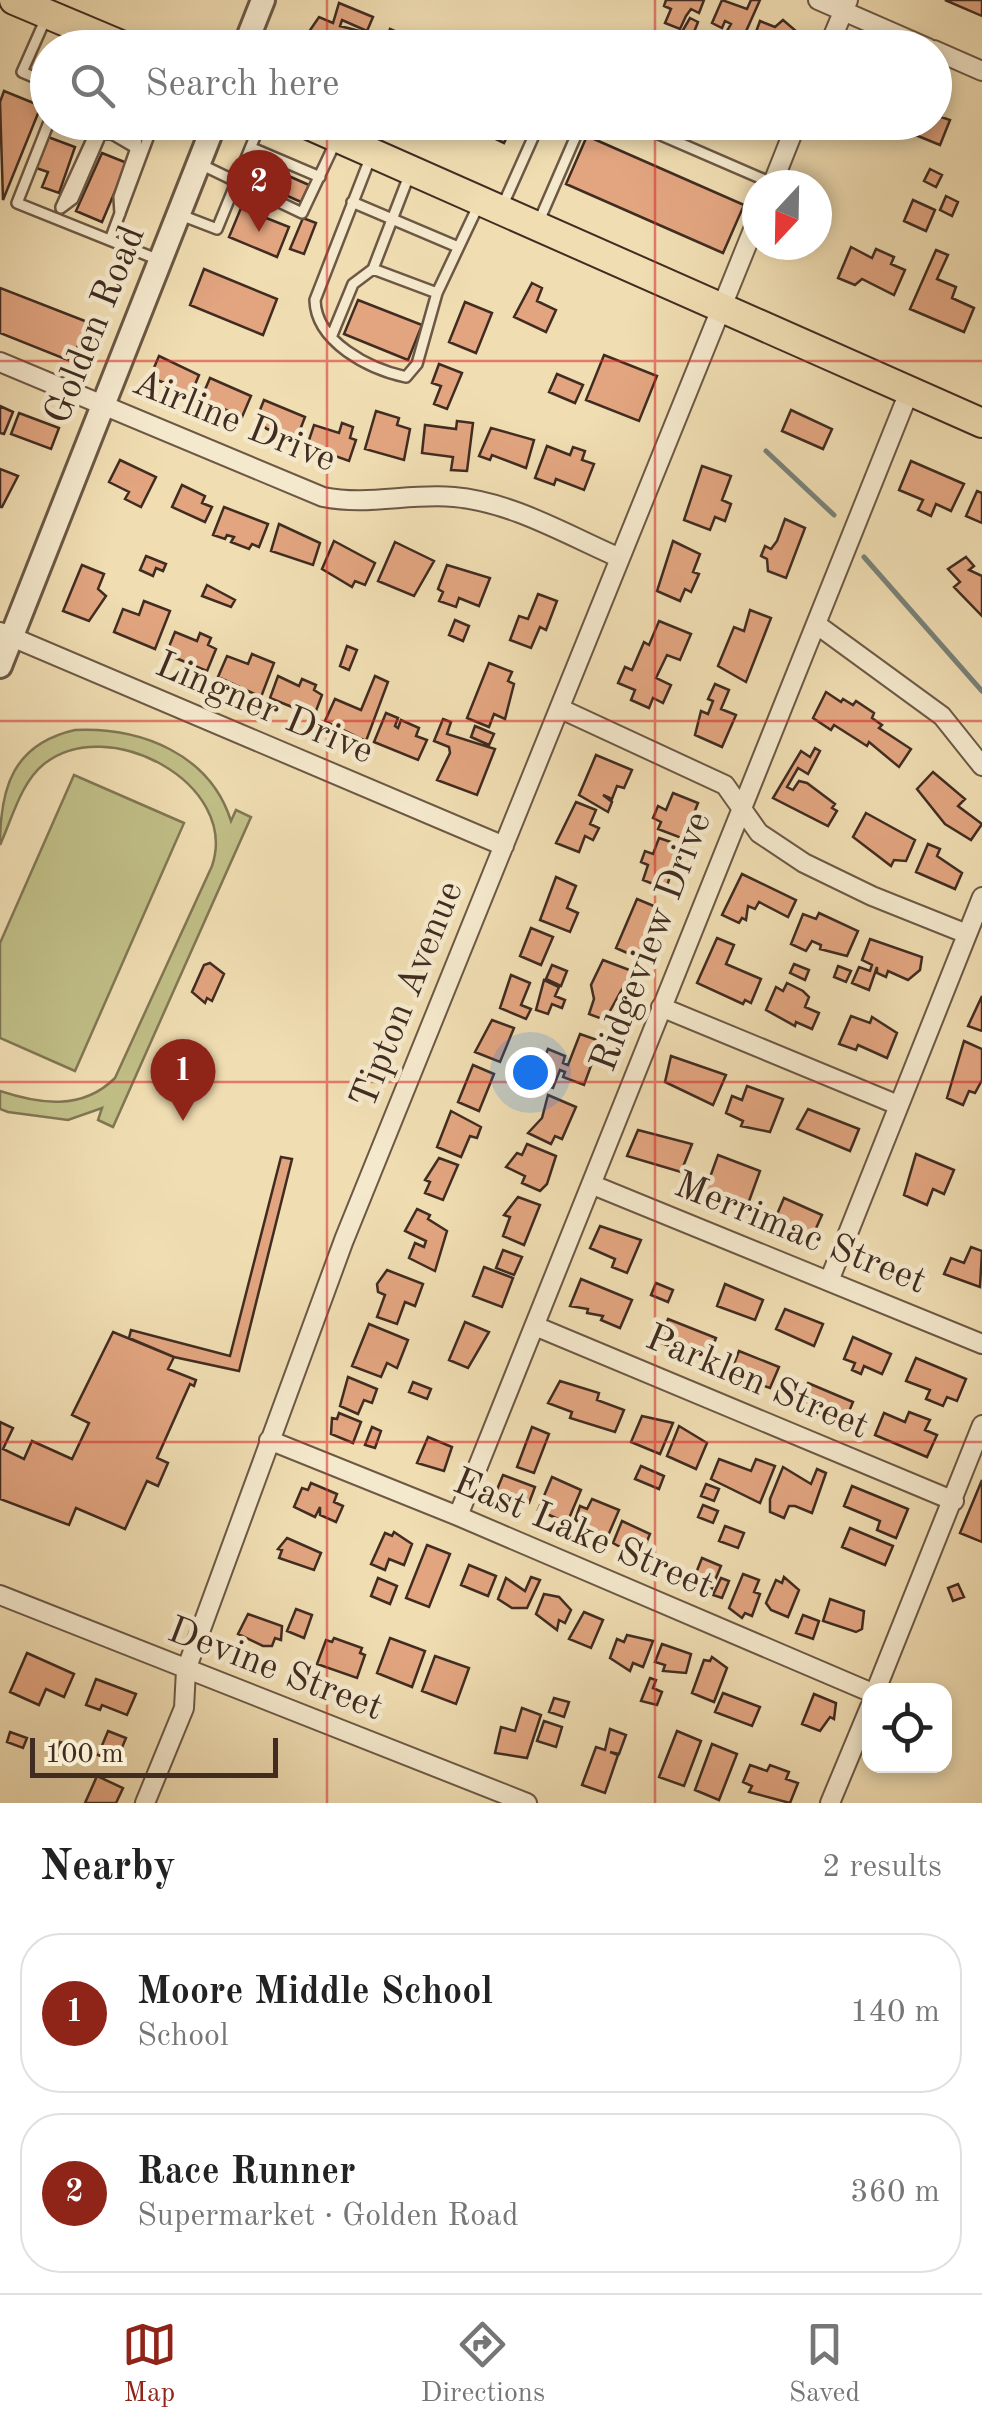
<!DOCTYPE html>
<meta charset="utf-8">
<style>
:root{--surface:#fff;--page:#f6f6f6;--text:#222;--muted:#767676;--line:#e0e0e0;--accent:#8f2418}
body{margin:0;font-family:"Old Standard TT",serif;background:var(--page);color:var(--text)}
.controls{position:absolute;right:30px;bottom:30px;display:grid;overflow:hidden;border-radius:20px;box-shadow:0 5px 15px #0003}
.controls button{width:90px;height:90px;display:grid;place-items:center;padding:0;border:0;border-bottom:2px solid var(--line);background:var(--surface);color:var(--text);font:50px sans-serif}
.compass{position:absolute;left:742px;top:170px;width:90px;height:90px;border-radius:50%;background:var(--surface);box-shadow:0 5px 15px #0003;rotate:202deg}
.scale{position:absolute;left:30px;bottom:25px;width:248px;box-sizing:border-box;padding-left:10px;border:5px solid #402c21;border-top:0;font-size:28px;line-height:35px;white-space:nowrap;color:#402c21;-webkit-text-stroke:8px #f5e9cd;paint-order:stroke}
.you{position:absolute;left:530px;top:1072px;width:35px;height:35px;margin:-25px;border:8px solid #fff;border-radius:50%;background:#1a73e8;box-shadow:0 0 0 15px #1a73e833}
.badge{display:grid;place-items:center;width:65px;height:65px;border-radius:50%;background:var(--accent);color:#fff;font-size:32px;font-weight:700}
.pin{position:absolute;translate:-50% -82px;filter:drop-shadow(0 2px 5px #0008)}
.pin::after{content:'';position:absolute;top:52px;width:35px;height:30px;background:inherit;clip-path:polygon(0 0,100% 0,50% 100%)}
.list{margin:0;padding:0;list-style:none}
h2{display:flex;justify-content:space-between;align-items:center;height:130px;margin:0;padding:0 40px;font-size:42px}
h2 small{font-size:32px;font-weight:400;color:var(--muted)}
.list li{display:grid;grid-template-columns:65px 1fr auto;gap:30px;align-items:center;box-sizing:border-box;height:160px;margin:0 20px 20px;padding:0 20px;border:2px solid var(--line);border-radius:40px}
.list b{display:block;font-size:38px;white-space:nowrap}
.list p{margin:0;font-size:32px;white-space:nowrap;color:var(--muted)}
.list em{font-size:32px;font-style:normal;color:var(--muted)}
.icon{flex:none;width:55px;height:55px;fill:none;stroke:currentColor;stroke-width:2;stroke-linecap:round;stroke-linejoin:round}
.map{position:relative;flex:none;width:982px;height:1803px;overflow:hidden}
.search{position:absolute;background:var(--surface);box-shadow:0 5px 15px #0003;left:30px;right:30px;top:30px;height:110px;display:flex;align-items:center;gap:25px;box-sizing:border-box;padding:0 35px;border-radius:55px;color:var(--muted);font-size:38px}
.sheet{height:490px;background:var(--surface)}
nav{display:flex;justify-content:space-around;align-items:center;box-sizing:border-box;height:140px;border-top:2px solid var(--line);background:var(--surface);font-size:28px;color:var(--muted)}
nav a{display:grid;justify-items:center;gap:5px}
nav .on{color:var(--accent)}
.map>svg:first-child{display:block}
.green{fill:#c1bf87;stroke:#807654;stroke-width:2.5}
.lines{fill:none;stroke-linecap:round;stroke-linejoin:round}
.stream{stroke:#78817a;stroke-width:5}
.building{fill:#e2a580;stroke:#402c21;stroke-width:2.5}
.service-casing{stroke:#6c5845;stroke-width:14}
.minor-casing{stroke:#6c5845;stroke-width:22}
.tertiary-casing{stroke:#6c5845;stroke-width:28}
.primary-casing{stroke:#402c21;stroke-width:32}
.service{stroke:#f5e9cd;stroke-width:9}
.minor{stroke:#f5e9cd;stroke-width:18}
.tertiary{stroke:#f5e9cd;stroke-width:22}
.primary{stroke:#f0ddb2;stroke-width:28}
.grid{fill:none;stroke:#d62828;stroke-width:2.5;stroke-opacity:0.55}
.labels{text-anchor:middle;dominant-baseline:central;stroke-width:9;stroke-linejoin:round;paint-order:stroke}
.street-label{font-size:38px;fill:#402c21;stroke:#f5e9cd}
</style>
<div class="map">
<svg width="982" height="1803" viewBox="0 0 982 1803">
<rect width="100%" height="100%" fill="#f0ddb2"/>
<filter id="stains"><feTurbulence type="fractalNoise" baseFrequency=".002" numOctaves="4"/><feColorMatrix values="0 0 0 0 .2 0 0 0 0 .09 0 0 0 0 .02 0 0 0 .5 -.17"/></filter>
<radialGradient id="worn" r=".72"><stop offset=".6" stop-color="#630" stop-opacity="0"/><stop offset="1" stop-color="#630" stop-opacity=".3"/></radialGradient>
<path class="green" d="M75 730C141 727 210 754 231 821L236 810 251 817 113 1127 98 1120 102 1108 68 1120 8 1112 0 1109V1091C39 1104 82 1111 115 1078L212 866C240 783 107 713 44 764 21 782 12 819 0 845 0 788 13 744 75 730Z
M74 775 184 823 75 1071 0 1038V943Z"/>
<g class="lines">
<path class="stream" d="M766 451 834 515
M864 557 982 691"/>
</g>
<path class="building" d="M666 0H704L699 13 691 9 686 16 680 29 665 23 671 9 664 6Z
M722 0 747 9 751 0H760L743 38 727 31 731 24 725 21 722 28 712 23Z
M945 0H982V16Z
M339 3 373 17 367 31 342 20 340 26 368 33 361 48H323L304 39 319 17 333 23Z
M690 18 698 22 690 42 679 37Z
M783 20 796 31 789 48 753 40 760 21 775 27Z
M390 29 433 48H382Z
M4 91 41 106 3 200 0 102Z
M934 101 946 106 941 117 950 120 940 145 901 129 904 122H934Z
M493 122H514L504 143 487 135Z
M727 122H763L758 135Z
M587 136 744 205 723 253 566 184Z
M48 137 75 147 59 193 42 187 48 172 36 168Z
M102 153 127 163 102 222 76 211Z
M259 163 309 185 301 202 252 180Z
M930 169 942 175 936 187 924 181Z
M946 196 958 202 952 216 940 210Z
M913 200 935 210 926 231 904 221Z
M241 208 289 227 277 257 229 237Z
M303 218 316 223 304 254 290 249Z
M851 247 872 258 876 249 894 257 891 264 905 270 894 295 862 279 855 285 838 278Z
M936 250 948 255 937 279 956 287 952 298 974 308 964 332 910 309Z
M204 269 277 299 263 335 190 305Z
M532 283 542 288 537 301 556 310 546 332 514 317Z
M0 288 90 323 70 361 0 333Z
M358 300 422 325 408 360 344 334Z
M465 302 492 313 476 353 449 342Z
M604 355 657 376 639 421 586 400Z
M159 356 199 375 191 394 150 377Z
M439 364 462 373 447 409 434 404 441 386 432 383Z
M557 374 583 385 575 403 549 392Z
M210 378 251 396 242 417 201 399Z
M264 400 305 417 297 438 267 429 256 420Z
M0 406 13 412 4 434 0 433Z
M791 410 832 429 823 449 782 431Z
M376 411 399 418 397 425 410 429 404 460 365 449Z
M19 413 59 428 51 449 11 434Z
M457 421 473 423 467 471 451 470 453 457 422 453 425 425 456 429Z
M342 423 353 427 350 438 356 440 349 461 307 446 314 425 339 433Z
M491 428 534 440 526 468 492 455 490 460 479 456Z
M547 446 570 455 573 447 585 451 582 460 594 464 584 490 556 479 554 485 535 478Z
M120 460 156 477 141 507 125 499 129 492 109 482Z
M911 461 964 484 951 511 936 504 931 516 918 510 923 500 899 490Z
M702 466 731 476 722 500 731 504 725 521 715 517 710 530 684 520Z
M0 469 18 476 2 507H0Z
M182 485 205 496 202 503 212 507 205 522 172 507Z
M977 491 982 493V523L966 516Z
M224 507 268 524 259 547 252 544 249 549 231 542 234 537 227 535 225 539 213 535Z
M785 519 805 528 786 578 768 571 767 559 761 556 765 546 771 549 777 541Z
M279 524 320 543 313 565 271 551Z
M334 541 375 563 365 585 355 581 352 587 322 569Z
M673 541 700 554 693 572 699 574 691 592 685 589 680 601 657 591Z
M395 542 434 561 414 596 378 581Z
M146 556 166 564 163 571 156 568 153 576 140 570Z
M966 557 974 566 969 570 982 576V616L954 587 960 582 948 569Z
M82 565 104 574 98 589 106 596 89 621 63 611Z
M447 565 490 578 479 606 459 598 456 607 439 601 443 592 438 589Z
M207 585 235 600 231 607 202 596Z
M538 594 557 601 546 630 540 627 531 648 510 640 519 616 528 619Z
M144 601 170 611 155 649 114 632 123 609 139 615Z
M750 610 771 618 746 682 718 666 734 627 744 631Z
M455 620 469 626 463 641 449 635Z
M659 621 691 634 680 660 667 655 656 678 671 685 663 703 653 698 649 708 631 700 635 690 618 683 625 667 632 670 644 642 649 645Z
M175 632 197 641 200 633 211 638 208 645 216 649 207 671 166 654Z
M347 646 357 650 349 670 340 666Z
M252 654 274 663 261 697 218 677 227 656 248 664Z
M489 663 512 672 508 681 514 684 505 719 494 714 489 727 467 718Z
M278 676 299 686 302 679 316 685 314 690 322 695 314 716 270 698Z
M375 676 388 682 366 741 325 721 335 699 361 710Z
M715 684 729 690 721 709 736 715 722 747 695 735 701 711 708 714 713 701 708 699Z
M826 692 841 702 843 699 853 705 856 701 874 713 872 718 882 725 879 728 911 749 899 767 869 742 867 746 834 725 831 730 813 718Z
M386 713 398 718 395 726 398 728 401 720 419 728 416 736 427 740 418 760 374 742Z
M443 719 451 722 447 734 495 749 477 795 437 780 450 753 449 747 434 741Z
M475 726 494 734 489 745 471 737Z
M815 748 820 751 808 774 798 768 787 787 793 790 799 781 807 783 835 804 832 808 837 811 828 826 773 798 801 751 810 757Z
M596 755 632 770 624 788 617 786 612 799 603 795 612 802 608 812 579 795Z
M933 772 965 799 958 806 982 824 971 840 945 824 917 789Z
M673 793 698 803 684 839 658 829 661 822 653 818 658 806 666 810Z
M576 802 596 810 590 824 599 828 593 840 585 836 579 852 556 843Z
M866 813 915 840 906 861 894 860 891 866 853 837Z
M659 838 680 845 666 889 643 880 648 865 641 862 645 851 653 854Z
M928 844 940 849 937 856 962 873 955 889 916 872Z
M742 874 796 900 788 917 759 902 755 909 748 906 746 920 742 918 739 923 722 915Z
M556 877 576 886 567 908 578 913 570 932 540 920Z
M637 899 661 909 641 959 616 948Z
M819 913 858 931 847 956 820 949 821 945 812 941 806 951 791 944 803 914 816 919Z
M531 928 553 937 541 965 520 956Z
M717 938 734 945 726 964 761 979 751 1003 745 1000 743 1004 697 983Z
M870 939 922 957 920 970 908 980 888 971 886 977 877 973V967L869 990 852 983 859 967 870 971 872 965 862 960Z
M603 960 632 971 605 1020 589 1014 594 999 591 985Z
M210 963 224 974 212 1001 207 998 205 1003 192 992 204 965Z
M794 964 809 970 805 980 790 973Z
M552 965 567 971 561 986 546 979Z
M838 966 851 971 846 982 834 977Z
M511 975 530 983 521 1005 531 1009 526 1019 500 1008Z
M544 980 559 987 555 996 565 1000 562 1008 552 1004 548 1014 536 1010Z
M787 983 803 991 809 997 805 1007 819 1013 812 1029 796 1022 795 1026 766 1010 776 987 783 991Z
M982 996V1031L968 1026Z
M851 1016 870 1023 872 1017 897 1033 887 1058 858 1045 856 1050 839 1044Z
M492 1020 514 1028 500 1062 475 1052Z
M580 1034 600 1041 584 1085 563 1077 565 1072 560 1070 553 1088 535 1081 548 1049 565 1056 563 1063 568 1065Z
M964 1041 982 1049V1080L975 1093 969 1091 963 1105 947 1098Z
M671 1056 726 1075 713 1105 665 1082Z
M473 1065 494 1074 479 1111 458 1102Z
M747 1086 783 1099 770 1132 741 1126 743 1121 726 1113 732 1096 742 1100Z
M548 1095 576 1107 562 1139 555 1136 551 1144 528 1133 542 1118Z
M808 1109 859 1129 850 1151 797 1129Z
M451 1111 481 1127 477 1138 470 1136 461 1157 437 1147Z
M638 1130 692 1144 681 1172 627 1156Z
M527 1144 556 1156 547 1184 540 1191 522 1183 525 1176 506 1167 517 1153 522 1155Z
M916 1154 954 1170 944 1194 933 1189 927 1205 904 1195Z
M718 1155 760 1171 748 1204 729 1195 726 1202 705 1191Z
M281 1157 292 1159 239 1371 174 1357 129 1338 131 1330 230 1356Z
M439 1158 458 1165 443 1200 425 1193 430 1182 425 1180Z
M518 1197 540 1205 524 1245 503 1236 510 1217 504 1215Z
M784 1198 822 1215 813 1235 775 1219Z
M417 1209 430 1215 428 1219 447 1231 435 1271 409 1258 415 1243 424 1247 426 1241 405 1231Z
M600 1226 641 1240 627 1273 612 1267 615 1259 590 1248Z
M971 1247 982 1251 980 1287 944 1274 951 1258 964 1263Z
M503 1250 522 1257 514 1275 496 1268Z
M484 1267 513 1278 502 1307 473 1296Z
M387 1270 423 1284 415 1306 405 1302 397 1324 377 1317 385 1295 378 1292 377 1284Z
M581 1279 632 1300 620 1328 601 1320 603 1316 587 1313 588 1309 570 1306Z
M656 1283 673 1290 668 1302 651 1295Z
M725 1284 763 1300 755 1320 717 1306Z
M785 1309 823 1324 814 1346 776 1329Z
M668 1319 716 1338 707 1361 659 1342Z
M465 1322 489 1332 468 1368 449 1360Z
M369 1324 408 1340 397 1368 387 1363 381 1377 352 1366Z
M113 1332 174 1357 168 1369 196 1380 194 1386 190 1384 157 1458 168 1463 158 1486 147 1481 125 1529 76 1508 69 1525 0 1499V1422L13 1428 3 1449 24 1459 32 1441 72 1459 89 1423 72 1415Z
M853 1337 891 1354 882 1374 864 1366 861 1374 852 1370 855 1363 844 1359Z
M739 1351 779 1367 770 1388 730 1374Z
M916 1358 966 1379 957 1401 947 1397 943 1406 926 1399 930 1390 906 1381Z
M348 1377 377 1389 372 1403 364 1400 358 1414 340 1406Z
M560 1381 599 1393 597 1400 624 1410 615 1432 570 1418 572 1412 548 1403Z
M413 1382 431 1389 427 1399 409 1392Z
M808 1383 853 1402 845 1421 827 1414 825 1417 799 1402Z
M909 1412 930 1420 925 1430 937 1435 927 1457 875 1435 884 1413 905 1422Z
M339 1413 361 1422 353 1443 331 1434 332 1418 337 1419Z
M642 1416 673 1423 660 1454 631 1442Z
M679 1426 707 1443 696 1469 667 1456Z
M372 1427 381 1431 375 1448 365 1445Z
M532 1427 549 1434 534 1473 517 1467Z
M428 1437 452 1447 444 1471 417 1463Z
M719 1459 751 1471 756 1459 775 1466 760 1503 711 1479Z
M641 1466 664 1476 659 1489 635 1479Z
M783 1467 811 1484 817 1469 826 1473 812 1513 795 1506H789L784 1518 770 1512V1499Z
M503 1475 535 1487 529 1503H517L496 1492Z
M552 1477 581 1490 567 1523 538 1510Z
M982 1480V1542L960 1533Z
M311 1483 337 1494 334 1502 343 1506 336 1522 320 1515V1507L315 1517 294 1507 302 1488 308 1490Z
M706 1484 719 1489 714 1501 701 1496Z
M852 1486 908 1509 896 1538 877 1530 880 1521 844 1506Z
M592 1499 619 1510 607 1538 580 1528 582 1523 575 1520 580 1506 587 1509Z
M703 1505 718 1511 713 1523 698 1517Z
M622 1521 650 1534 640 1558 613 1543Z
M725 1526 744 1533 738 1548 719 1541Z
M850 1528 893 1546 885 1565 842 1547Z
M394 1532 412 1544 404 1565 389 1559 385 1570 371 1564 385 1533 392 1536Z
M287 1538 321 1553 314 1570 279 1558 282 1550 278 1549Z
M427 1545 450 1554 429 1607 406 1598Z
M702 1558 721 1566 709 1595 703 1597 690 1588Z
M469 1565 496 1576 488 1596 461 1585Z
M743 1574 759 1580 754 1592 760 1594 752 1616 745 1613 742 1618 729 1608Z
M531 1577 540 1580 527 1608H512L498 1599 506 1578 525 1591Z
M784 1577 799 1590 788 1617 771 1610 766 1603 776 1580 782 1583Z
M378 1578 397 1586 390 1604 371 1596Z
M721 1578 729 1581 722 1598 713 1595Z
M958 1584 964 1597 953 1601 948 1588Z
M544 1594 559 1597 571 1610 565 1623 559 1620 557 1630 536 1614Z
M830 1599 864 1611 862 1629 856 1632 823 1621Z
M296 1609 312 1615 304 1638 287 1631Z
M584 1612 603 1620 591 1648 569 1639Z
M248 1614 282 1626 281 1640 275 1638 272 1646H263L238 1634Z
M803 1615 819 1621 813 1639 796 1633Z
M627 1635 653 1641 643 1667 633 1663 630 1671 610 1658 617 1639 624 1642Z
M334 1638 362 1648 360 1653 365 1655 357 1678 317 1664 326 1640 332 1642Z
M390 1638 425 1651 412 1687 377 1673Z
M662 1644 691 1654 686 1673 663 1671 665 1665 655 1662Z
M27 1653 74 1674 64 1697 46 1689 39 1705 10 1692Z
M435 1656 469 1668 456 1704 422 1691Z
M712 1657 727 1668 714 1702 692 1693 704 1660 710 1661Z
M650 1678 656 1680 653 1688 662 1692 657 1705 641 1701Z
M96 1679 136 1694 127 1715 102 1705 100 1710 86 1705Z
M723 1693 760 1707 752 1726 715 1712Z
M814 1694 836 1703 834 1719 830 1717 820 1731 802 1724Z
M554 1698 569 1702 564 1717 549 1712Z
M522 1708 541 1715 527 1758 495 1753 501 1727 515 1731Z
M544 1721 562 1727 556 1747 537 1741Z
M610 1729 626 1735 619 1754 610 1752 618 1755 605 1793 582 1785 596 1747 605 1750Z
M108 1731 126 1738 116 1762 98 1755Z
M677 1731 701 1741 684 1786 659 1777Z
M10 1732 27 1738 23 1748 7 1742Z
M60 1742 76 1748 71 1760 55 1754Z
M712 1744 737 1754 719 1800 695 1790Z
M750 1765 767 1771 770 1765 789 1772 786 1779 798 1783 790 1803 749 1792 752 1786 743 1782Z
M97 1776 123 1788 116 1803H85Z"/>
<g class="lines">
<g class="service-casing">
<path id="service" d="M46 18 22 72 48 83
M49 122 17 203 159 260
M631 122 772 183
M103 133 125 126 137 136 136 148
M252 148 320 177
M371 156 315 300C316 342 369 369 406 377L417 364 437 293
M200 164 302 213 336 141
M410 173 373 269 437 293 479 204
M352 202 458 247
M61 207 100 122
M502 207 540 122
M61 208 73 199 101 134H112L136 148 119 197 120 214
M178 214 217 229 261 122
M539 221 582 122
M110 240 148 138 136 122
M332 335 353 284 373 269"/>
</g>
<g class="minor-casing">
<path id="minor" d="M818 0 928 48
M828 48 848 0
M934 50 982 71
M772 185 797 122
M0 362 323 497C368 506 409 493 454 497 512 502 567 535 620 558
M816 624 942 716 982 766
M0 632 504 846
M561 709 725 785 759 833 804 863 872 896 967 934
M661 1007 898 1105
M593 1185 982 1344
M829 1281 982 897
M535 1326 954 1501
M269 1440 458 1516 870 1692
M458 1516 909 392
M0 1595 527 1803
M876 1690 982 1425
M145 1803 184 1708 186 1670 344 1240 757 220
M830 1803 870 1707"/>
</g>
<g class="tertiary-casing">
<path id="tertiary" d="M244 48 263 0
M0 666 215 122"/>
</g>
<g class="primary-casing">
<path id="primary" d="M14 0 128 48
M302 122 982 423"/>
</g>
<use href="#service" class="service"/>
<use href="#minor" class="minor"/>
<use href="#tertiary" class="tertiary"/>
<use href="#primary" class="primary"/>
</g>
<path class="grid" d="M327 0V48M655 0V48M327 122V1803M655 122V1803M0 361H982M0 721H982M0 1082H982M0 1442H982"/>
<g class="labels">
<g class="street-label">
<text transform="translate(96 325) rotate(-68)">Golden Road</text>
<text transform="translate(234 422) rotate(22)">Airline Drive</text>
<text transform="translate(264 709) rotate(23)">Lingner Drive</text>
<text transform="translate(652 942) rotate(-69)">Ridgeview Drive</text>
<text transform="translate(408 995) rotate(-68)">Tipton Avenue</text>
<text transform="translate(800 1234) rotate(22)">Merrimac Street</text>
<text transform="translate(757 1383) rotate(23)">Parklen Street</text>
<text transform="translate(583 1535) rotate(23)">East Lake Street</text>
<text transform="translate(275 1670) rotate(21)">Devine Street</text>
</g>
</g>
<rect width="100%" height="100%" filter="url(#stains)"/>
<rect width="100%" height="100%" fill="url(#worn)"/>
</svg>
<div class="controls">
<button><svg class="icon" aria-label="locate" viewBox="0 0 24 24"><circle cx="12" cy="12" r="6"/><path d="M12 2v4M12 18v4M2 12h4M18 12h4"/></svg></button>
</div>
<svg class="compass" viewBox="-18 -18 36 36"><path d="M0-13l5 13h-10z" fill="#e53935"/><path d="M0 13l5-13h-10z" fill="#767676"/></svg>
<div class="scale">100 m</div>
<div class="you"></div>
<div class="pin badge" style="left:183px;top:1121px">1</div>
<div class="pin badge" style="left:259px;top:232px">2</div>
<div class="search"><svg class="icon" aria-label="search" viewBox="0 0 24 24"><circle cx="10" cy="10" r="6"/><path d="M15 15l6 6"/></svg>Search here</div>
</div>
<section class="sheet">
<h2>Nearby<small>2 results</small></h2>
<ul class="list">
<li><span class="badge">1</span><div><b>Moore Middle School</b><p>School</p></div><em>140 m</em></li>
<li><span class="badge">2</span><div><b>Race Runner</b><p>Supermarket · Golden Road</p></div><em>360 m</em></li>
</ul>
</section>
<nav>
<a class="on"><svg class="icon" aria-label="map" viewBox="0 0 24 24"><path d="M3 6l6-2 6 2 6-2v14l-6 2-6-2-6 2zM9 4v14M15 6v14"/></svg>Map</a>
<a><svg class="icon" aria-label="directions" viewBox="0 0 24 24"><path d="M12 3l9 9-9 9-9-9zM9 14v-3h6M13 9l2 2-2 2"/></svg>Directions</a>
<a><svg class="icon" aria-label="saved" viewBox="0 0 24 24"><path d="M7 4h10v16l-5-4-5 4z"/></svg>Saved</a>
</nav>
